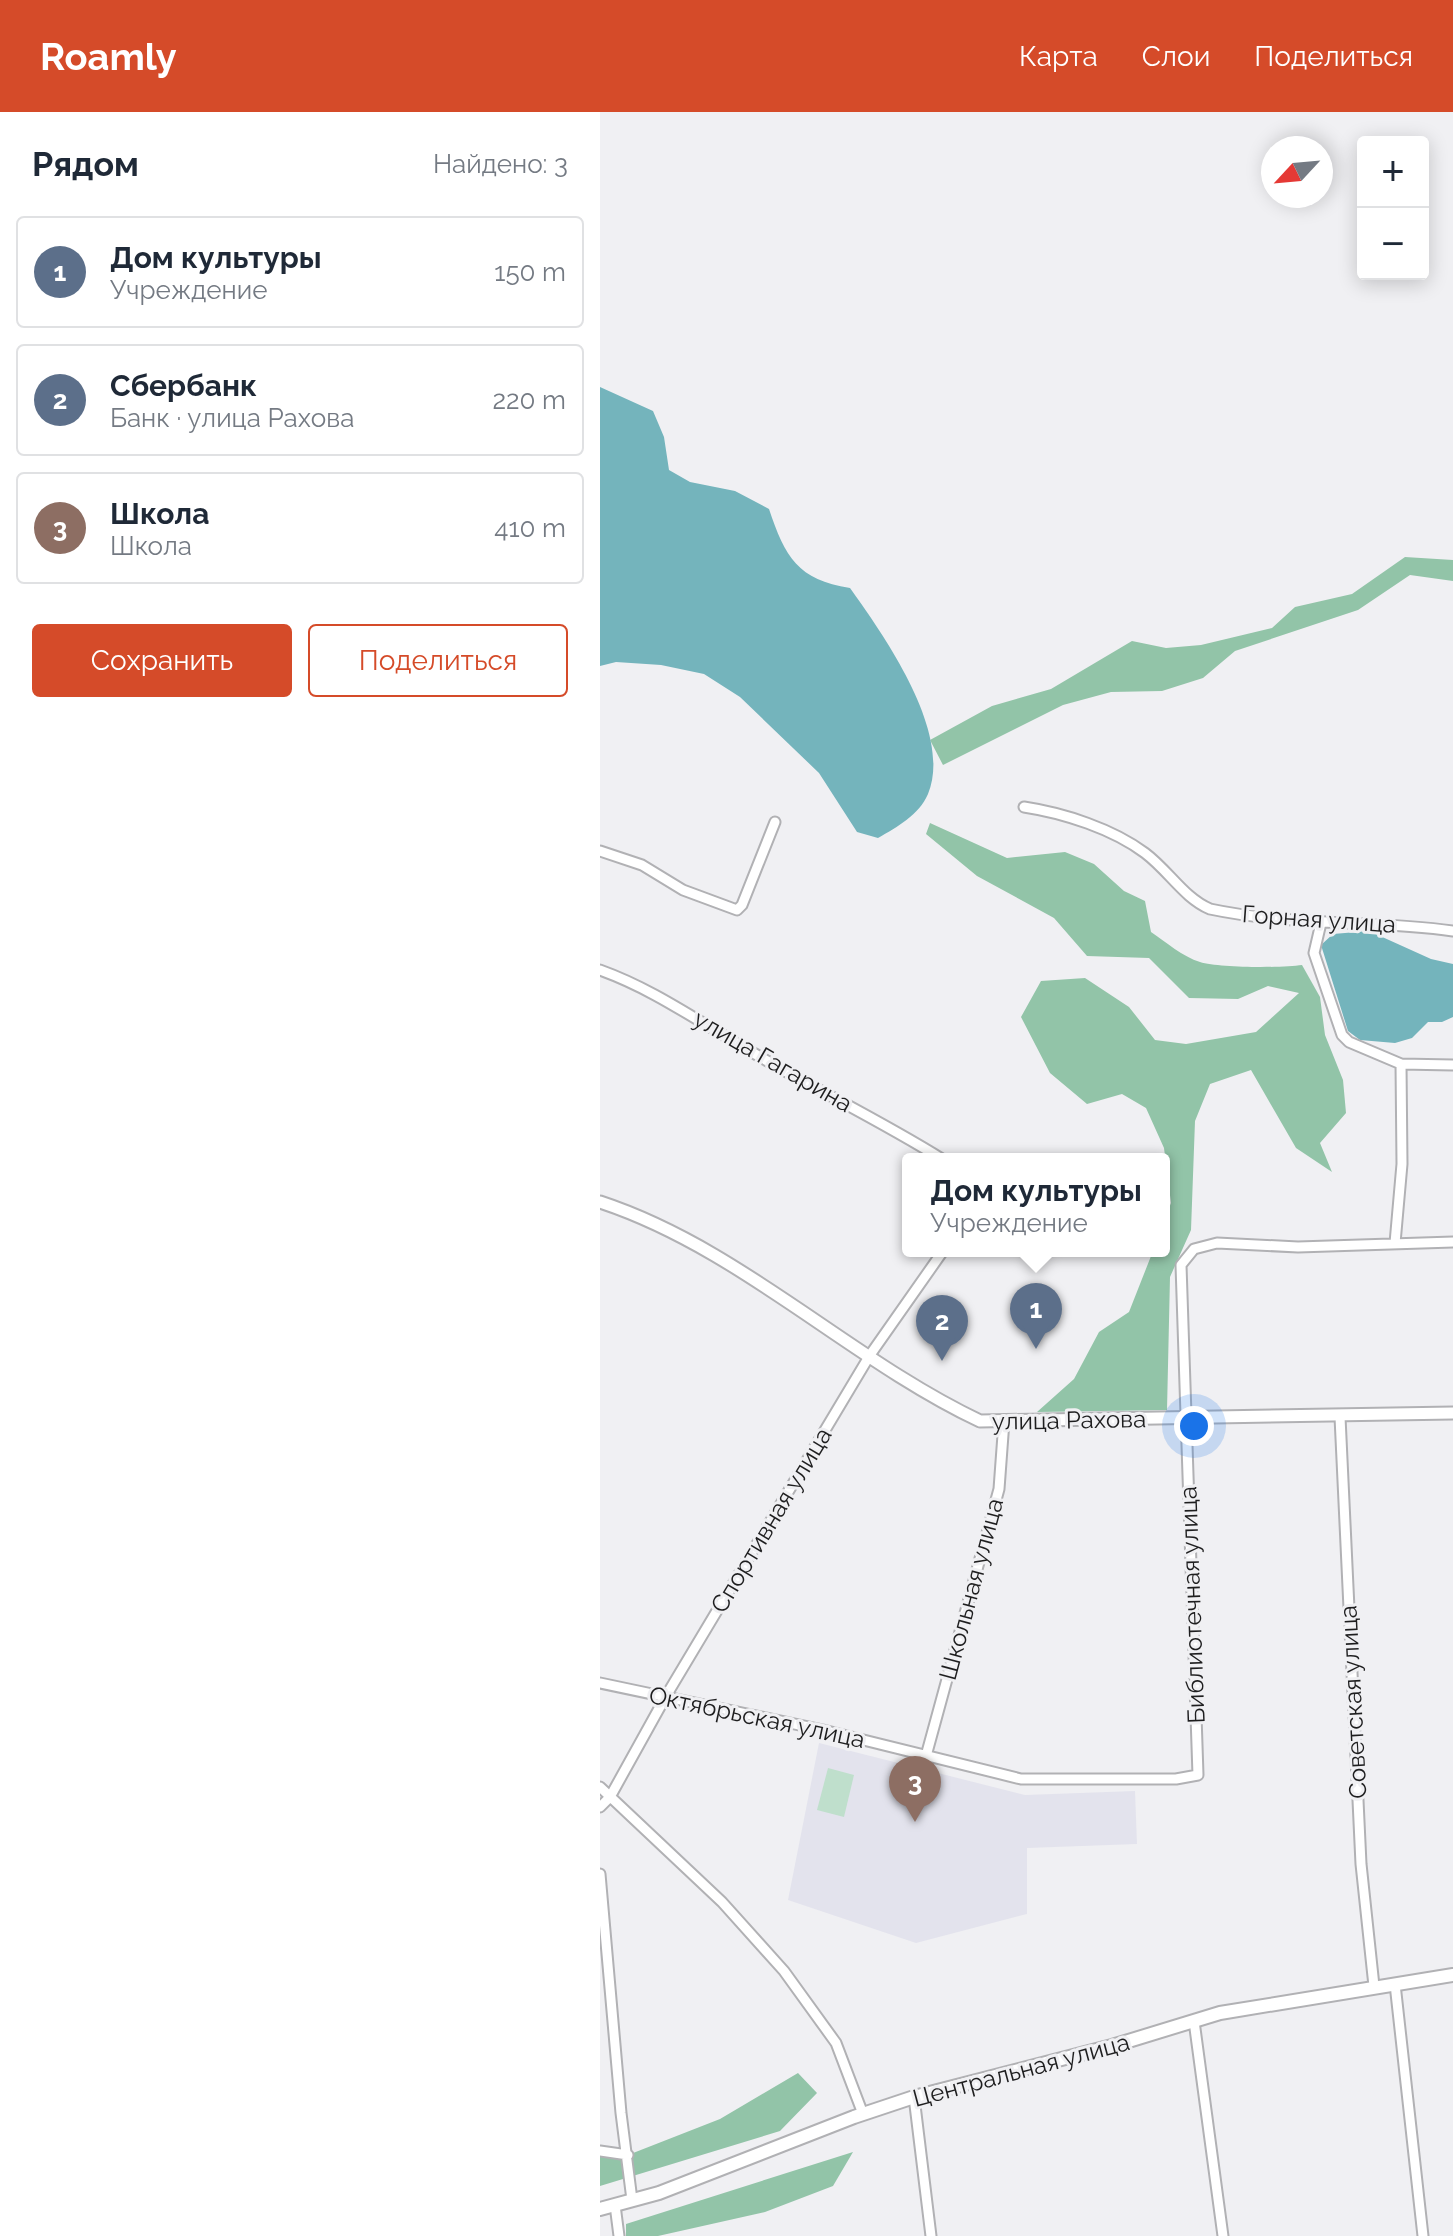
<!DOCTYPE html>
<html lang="ru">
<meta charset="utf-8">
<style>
:root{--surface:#fff;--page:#f6f6f7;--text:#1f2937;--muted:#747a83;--line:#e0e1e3;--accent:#d54b29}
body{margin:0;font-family:Raleway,sans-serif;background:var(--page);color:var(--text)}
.controls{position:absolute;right:24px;top:24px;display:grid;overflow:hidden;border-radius:8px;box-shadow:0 4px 20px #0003}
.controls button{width:72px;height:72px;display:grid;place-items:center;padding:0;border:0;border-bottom:2px solid var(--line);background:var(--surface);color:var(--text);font:40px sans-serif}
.compass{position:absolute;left:661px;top:24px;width:72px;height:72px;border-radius:50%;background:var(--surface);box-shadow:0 4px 20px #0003;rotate:244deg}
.you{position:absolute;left:594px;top:1314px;width:28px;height:28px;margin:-20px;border:6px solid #fff;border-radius:50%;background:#1a73e8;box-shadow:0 0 0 12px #1a73e833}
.badge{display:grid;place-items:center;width:52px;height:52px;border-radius:50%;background:var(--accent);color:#fff;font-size:26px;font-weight:700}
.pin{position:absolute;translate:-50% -66px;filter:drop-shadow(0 2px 4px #0008)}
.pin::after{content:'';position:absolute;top:42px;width:28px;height:24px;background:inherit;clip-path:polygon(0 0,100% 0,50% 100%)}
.popup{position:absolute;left:302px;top:1041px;width:268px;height:104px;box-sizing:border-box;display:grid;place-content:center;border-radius:8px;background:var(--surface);filter:drop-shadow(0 2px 6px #0005);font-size:26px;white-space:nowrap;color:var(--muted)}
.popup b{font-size:30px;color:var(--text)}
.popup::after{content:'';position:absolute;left:50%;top:100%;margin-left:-16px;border:16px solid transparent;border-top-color:var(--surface)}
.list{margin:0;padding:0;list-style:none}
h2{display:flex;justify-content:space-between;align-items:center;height:104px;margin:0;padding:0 32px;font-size:34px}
h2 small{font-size:26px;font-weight:400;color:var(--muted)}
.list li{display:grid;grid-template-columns:52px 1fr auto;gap:24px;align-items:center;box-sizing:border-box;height:112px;margin:0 16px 16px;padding:0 16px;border:2px solid var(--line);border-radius:8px}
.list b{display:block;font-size:30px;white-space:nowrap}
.list p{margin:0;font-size:26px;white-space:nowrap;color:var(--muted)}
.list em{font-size:26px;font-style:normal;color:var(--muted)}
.actions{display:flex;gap:16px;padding:24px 32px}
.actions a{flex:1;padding:18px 0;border:2px solid var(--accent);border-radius:8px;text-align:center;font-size:28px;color:var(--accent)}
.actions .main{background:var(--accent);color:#fff}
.map{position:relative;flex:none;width:853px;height:2124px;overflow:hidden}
header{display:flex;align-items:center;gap:48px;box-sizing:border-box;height:112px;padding:0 40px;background:var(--accent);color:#fff}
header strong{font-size:38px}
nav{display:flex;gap:44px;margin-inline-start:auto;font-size:28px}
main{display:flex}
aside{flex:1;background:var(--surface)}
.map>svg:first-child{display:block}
.built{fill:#e3e3ed}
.green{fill:#bfdfcc}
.forest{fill:#92c4a8}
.water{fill:#74b4bc}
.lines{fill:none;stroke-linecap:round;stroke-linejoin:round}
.minor-casing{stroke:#b1b1b4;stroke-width:13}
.tertiary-casing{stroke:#b1b1b4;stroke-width:15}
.secondary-casing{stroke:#b1b1b4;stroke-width:16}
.minor{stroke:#fff;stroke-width:9}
.tertiary{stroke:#fff;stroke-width:11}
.secondary{stroke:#fff;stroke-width:12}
.labels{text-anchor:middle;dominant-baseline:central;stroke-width:6;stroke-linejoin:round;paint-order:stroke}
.street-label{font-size:24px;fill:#1e1e1f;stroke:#f0f0f3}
</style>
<header>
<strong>Roamly</strong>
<nav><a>Карта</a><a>Слои</a><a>Поделиться</a></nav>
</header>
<main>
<aside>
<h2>Рядом<small>Найдено: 3</small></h2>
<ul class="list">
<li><span class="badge" style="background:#5c6f8a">1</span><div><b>Дом культуры</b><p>Учреждение</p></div><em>150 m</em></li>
<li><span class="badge" style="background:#5c6f8a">2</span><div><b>Сбербанк</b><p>Банк · улица Рахова</p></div><em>220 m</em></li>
<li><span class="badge" style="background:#8d6e63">3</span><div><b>Школа</b><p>Школа</p></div><em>410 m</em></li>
</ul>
<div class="actions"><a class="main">Сохранить</a><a>Поделиться</a></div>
</aside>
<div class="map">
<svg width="853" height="2124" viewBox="0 0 853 2124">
<rect width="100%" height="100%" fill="#f0f0f3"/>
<path class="built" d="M219 1631 425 1683 535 1679 537 1732 427 1736V1802L316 1831 188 1788Z"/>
<path class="green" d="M228 1656 254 1663 244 1705 217 1698Z"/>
<path class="forest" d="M805 445 853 448V469L810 463 758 498 635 539 603 566 562 579 511 580 463 593 343 653 330 628 392 594 451 577 532 529 566 536 601 533 672 516 695 495 752 482Z
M330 711 407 746 465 740 494 752 524 779 545 789 551 820C566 830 583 845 600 850 619 856 681 856 702 853L720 885 725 923 743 968 746 1001 720 1031 732 1060 696 1036 651 958 610 972 595 1009 591 1118 570 1165 567 1298 437 1300 474 1267 499 1220 529 1200 553 1139H564V1109L571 1091 564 1036 546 996 522 982 487 992 450 961 421 905 441 869 485 866 529 895 555 928 586 932 656 920 699 881 668 874 638 887 589 886 549 846 487 844 454 806 377 764 326 722Z
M198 1961 217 1981 180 2019 0 2074V2039L28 2043 120 2007Z
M253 2040 233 2074 165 2100 58 2124H26V2112Z"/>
<path class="water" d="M0 275 53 299 64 325 69 358 90 370 135 379 169 397C185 445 198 468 250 476 285 525 353 621 328 682 319 703 297 715 278 726L257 720 219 661 140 585 104 562 61 553 16 550 0 554Z
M769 819 831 847 853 852V905L842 910H828L812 926 795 931 760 928 748 919 721 833 733 822Z"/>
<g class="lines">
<g class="minor-casing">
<path id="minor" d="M424 695C464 701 513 717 545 741 569 759 584 786 610 797 690 814 772 808 853 819
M0 739 42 753 83 778 137 798 142 793 175 710
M721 811 714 841 742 923 749 930 801 952
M0 858C53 877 96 908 145 936 210 975 278 1007 342 1047
M795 1131 802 1052 801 952 853 953
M740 1305 761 1752 774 1874
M0 1571 223 1618 421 1667H576L598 1663 581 1153 594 1137 617 1131 698 1135 853 1130
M326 1644 399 1377 404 1309
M0 1675 122 1790 184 1859 236 1931 263 2002
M0 1695 10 1685 66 1584 270 1243 343 1139
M0 1762 21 2001 32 2088
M795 1872 823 2124
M594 1909 623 2124
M314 1985 331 2124
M0 2039 28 2043
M15 2093 19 2124"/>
</g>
<g class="tertiary-casing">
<path id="tertiary" d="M0 1090C140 1136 249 1247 380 1309L853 1301"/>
</g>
<g class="secondary-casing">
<path id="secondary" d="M0 2097 59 2081 254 2005 314 1985 512 1934 620 1901 853 1863"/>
</g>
<use href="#minor" class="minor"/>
<use href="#tertiary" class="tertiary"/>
<use href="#secondary" class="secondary"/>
</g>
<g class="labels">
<g class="street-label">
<text transform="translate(719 807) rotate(4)">Горная улица</text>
<text transform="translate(173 949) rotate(30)">улица Гагарина</text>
<text transform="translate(469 1308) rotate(-1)">улица Рахова</text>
<text transform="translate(171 1408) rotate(-59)">Спортивная улица</text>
<text transform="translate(371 1477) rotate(-75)">Школьная улица</text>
<text transform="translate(592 1493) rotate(-92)">Библиотечная улица</text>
<text transform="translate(753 1590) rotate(-93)">Советская улица</text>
<text transform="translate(157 1605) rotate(12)">Октябрьская улица</text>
<text transform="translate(421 1958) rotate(-15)">Центральная улица</text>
</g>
</g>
</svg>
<div class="controls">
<button>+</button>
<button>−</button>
</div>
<svg class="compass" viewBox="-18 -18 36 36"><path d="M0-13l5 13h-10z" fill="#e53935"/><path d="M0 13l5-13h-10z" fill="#747a83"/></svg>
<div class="you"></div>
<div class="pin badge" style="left:436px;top:1237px;background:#5c6f8a">1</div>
<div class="popup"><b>Дом культуры</b>Учреждение</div>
<div class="pin badge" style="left:342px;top:1249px;background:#5c6f8a">2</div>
<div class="pin badge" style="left:315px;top:1710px;background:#8d6e63">3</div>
</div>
</main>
